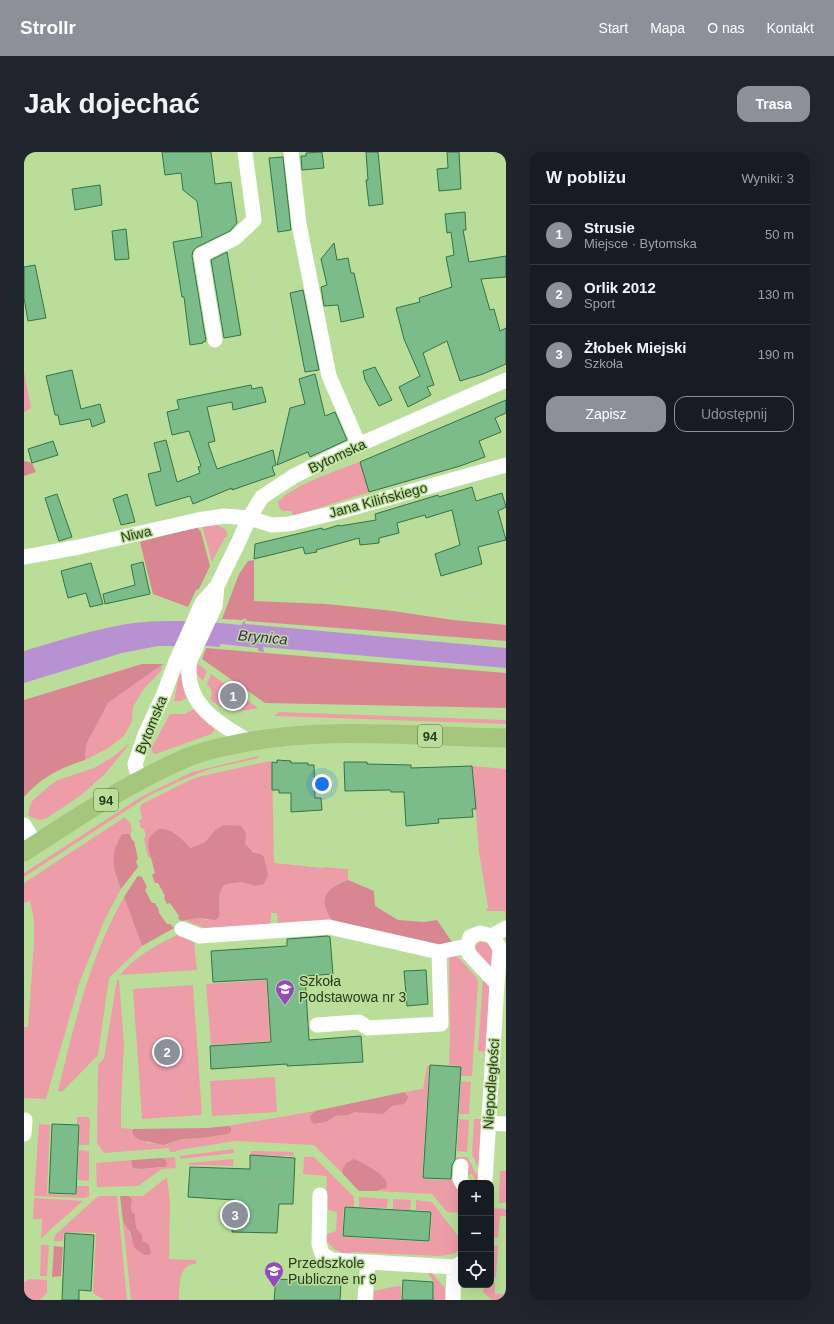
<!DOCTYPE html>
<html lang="pl">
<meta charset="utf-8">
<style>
:root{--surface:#171b24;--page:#20242c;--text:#f1f3f6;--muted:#9ea1a6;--line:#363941;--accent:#8c9099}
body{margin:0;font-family:Arial,sans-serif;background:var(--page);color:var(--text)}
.controls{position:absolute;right:12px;bottom:12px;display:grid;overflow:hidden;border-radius:8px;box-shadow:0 4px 16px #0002}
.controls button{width:36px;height:36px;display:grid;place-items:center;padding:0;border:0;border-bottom:1px solid var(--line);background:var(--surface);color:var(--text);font:20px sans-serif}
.you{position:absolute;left:298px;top:632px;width:14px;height:14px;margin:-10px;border:3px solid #fff;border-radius:50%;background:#1a73e8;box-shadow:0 0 0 6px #1a73e833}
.badge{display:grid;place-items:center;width:26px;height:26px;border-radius:50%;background:var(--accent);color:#fff;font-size:13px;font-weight:700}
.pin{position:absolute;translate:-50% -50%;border:2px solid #fff;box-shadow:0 1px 4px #0006}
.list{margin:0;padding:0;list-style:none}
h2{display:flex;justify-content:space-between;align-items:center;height:52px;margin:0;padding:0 16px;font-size:17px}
h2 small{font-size:13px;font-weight:400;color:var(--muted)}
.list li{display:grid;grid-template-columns:26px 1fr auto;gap:12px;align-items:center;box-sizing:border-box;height:60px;padding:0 16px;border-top:1px solid var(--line)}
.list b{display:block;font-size:15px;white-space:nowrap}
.list p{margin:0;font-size:13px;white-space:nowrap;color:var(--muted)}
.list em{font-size:13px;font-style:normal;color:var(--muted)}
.actions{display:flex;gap:8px;padding:12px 16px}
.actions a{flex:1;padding:9px 0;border:1px solid var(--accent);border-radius:12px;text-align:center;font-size:14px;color:var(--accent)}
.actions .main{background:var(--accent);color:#fff}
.icon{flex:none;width:22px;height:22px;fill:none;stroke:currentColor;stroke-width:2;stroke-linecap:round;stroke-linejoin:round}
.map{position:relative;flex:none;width:482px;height:1148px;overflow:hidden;border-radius:12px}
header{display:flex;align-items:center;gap:24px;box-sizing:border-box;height:56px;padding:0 20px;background:var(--accent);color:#fff}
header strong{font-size:19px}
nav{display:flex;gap:22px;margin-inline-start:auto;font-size:14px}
.intro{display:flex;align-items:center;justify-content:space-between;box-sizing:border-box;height:96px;padding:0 24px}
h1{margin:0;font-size:28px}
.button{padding:10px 18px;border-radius:12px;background:var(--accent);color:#fff;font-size:14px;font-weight:700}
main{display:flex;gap:24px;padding:0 24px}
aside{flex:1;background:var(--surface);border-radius:12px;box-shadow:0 4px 16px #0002}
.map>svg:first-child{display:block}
.green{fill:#ed9da8}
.forest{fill:#d88692}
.water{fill:#b891d3}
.building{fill:#7bbc8a;stroke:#337345}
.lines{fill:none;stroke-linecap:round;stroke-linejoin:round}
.minor{stroke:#fff;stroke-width:15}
.major{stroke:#a6c57d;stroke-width:19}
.labels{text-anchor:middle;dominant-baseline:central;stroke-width:3;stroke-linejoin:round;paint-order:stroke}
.shield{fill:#bade9a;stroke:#566a43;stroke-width:1}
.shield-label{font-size:13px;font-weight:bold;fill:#2b391e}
.street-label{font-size:14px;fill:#2b391e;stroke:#bade9a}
.poi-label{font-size:14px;fill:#2b391e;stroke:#bade9a;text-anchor:start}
.water-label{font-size:15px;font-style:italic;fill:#4d1b69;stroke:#bade9a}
</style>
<header>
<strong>Strollr</strong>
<nav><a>Start</a><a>Mapa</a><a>O nas</a><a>Kontakt</a></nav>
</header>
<div class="intro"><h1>Jak dojechać</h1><a class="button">Trasa</a></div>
<main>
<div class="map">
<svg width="482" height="1148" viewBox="0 0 482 1148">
<rect width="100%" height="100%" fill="#bade9a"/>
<path class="green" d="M0 220 7 256 0 260Z
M336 310 346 340 269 364 267 359H259L255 356 254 350C269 333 314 318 336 310Z
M192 372 202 378 204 385H201L188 410 178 374Z
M169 508 183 519 179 529 170 519Z
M139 512 137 519 119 538 109 555 108 569 100 584 83 597 61 608 62 593 84 551Z
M155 522H159L160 538 163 546 157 549H150Z
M187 522 234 556C218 561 198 559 186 547 190 541 187 537 183 532Z
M170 557 187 571 191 575 190 579 187 582 132 602H130L127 597 146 562H161Z
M255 560 482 568V572L250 564Z
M107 590 81 622 56 644 23 666 16 668 4 664 5 657 9 648 26 633 34 628 70 616 90 604Z
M234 604 235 606 186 617 158 628 126 643 0 725V721L117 645 168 620Z
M246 609 248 610 250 711 299 716V715L324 717V728L314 732 302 758 309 768 254 771 253 761H247V772L181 776 169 772 162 768 174 766 184 768 196 758C195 749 194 741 200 733L212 731H225L237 702C230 700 224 698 220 692L222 681 191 678 181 690 167 696 150 680 124 695 127 706 124 705 120 687 122 684 120 677 117 676 115 668 118 667 116 656 118 652 168 627 178 624Z
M448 614 482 617V772L481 759H462L464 755 455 700Z
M101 665 103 668 106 670 108 678 106 682H98L92 692V725L97 737 81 767 56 829 22 947 0 946V875H4L10 790V767L6 749 0 751V731Z
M100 745 118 794 85 826 74 903 38 940 34 939C50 873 66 804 100 745Z
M155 782 170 791 173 818 96 823C113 803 131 794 155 782Z
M455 790H462C473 800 470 809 470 823L452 801 451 795Z
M425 804 434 805 452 825 454 830 448 924H437V914L425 913 426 880Z
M459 825 466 832 464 900 454 899Z
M93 828H95L100 892 97 951V976L109 977 108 978 124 991 138 992 142 993 158 987 179 986 204 982 207 980 205 974H203L291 959 286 964 287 969 290 972H294L302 970 308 966 317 963H324L331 960 364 958 383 942 381 940 399 937 403 914H405L398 1027 430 1028 437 1040V1061L423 1060 408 1042 353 1039 359 1038 357 1023 345 1014 337 1012 333 1008 318 1018 319 1022 290 993 211 989 155 998 151 1000H146L145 996 80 1001 73 991 74 913 80 906Z
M242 828 246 889 187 893 182 832Z
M169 833 178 963 118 967 109 837Z
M251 925 253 960 188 964 186 929Z
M437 929 447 930 445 962H435Z
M53 965H64L66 968 65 993H55L56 972H53Z
M435 967 445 968 443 1000 433 999Z
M450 967H460L457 1020 448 1003Z
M15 972 26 973 23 1042 53 1043V1034H65V1044L61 1046 10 1044Z
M210 997V1001L156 1007V1004Z
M55 998 65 999V1029L54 1028Z
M227 999 269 1000 270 1004 227 1003Z
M151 1005 152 1016 138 1017 114 1034 73 1035 72 1011 109 1008 107 1009 109 1016 117 1017 140 1015 142 1008 139 1006Z
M280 1005H290L330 1045V1055L320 1054 318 1085 406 1090 408 1059 392 1058V1048L408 1050 437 1088V1098L429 1102 416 1104 328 1100 324 1104 310 1097 300 1086 303 1082 312 1079 313 1060 305 1058 302 1052 303 1024 279 1022Z
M432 1005H443L454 1025 453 1031 448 1022 443 1023 432 1010Z
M209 1007V1014L164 1013 165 1011Z
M476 1019H482V1051H475Z
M143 1025 146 1051 145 1107 172 1108V1112C153 1112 156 1135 155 1148H107L99 1070 104 1077 107 1086 118 1102 120 1090 113 1077 109 1060 107 1058 108 1047 105 1044H119Z
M76 1044H93L103 1148H80L69 1141 72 1081 40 1080 39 1089H30L31 1083 73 1045Z
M335 1045 364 1047 363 1056 335 1055Z
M10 1046 59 1049 27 1077 17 1087 18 1067H9Z
M369 1047 387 1048 386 1058 369 1057Z
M468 1056 482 1057V1064H476L474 1086H467Z
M17 1093H25L23 1124H16Z
M467 1093 474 1094 472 1126H467Z
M402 1119H406L420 1135 421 1137V1148H409L410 1130Z
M6 1127 23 1128V1141L16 1148H0V1130Z
M467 1131H471V1142H482V1148H468L459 1140 460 1133H467Z
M373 1134H377V1148H350V1139Z"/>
<path class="forest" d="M0 309 8 311 12 320 0 324Z
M173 375 177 380 186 414 175 437 172 438 164 455 129 442 116 390Z
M230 408V449L303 452 369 459 429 468 482 473V489L223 469 221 466 218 468 198 467 215 422 224 409Z
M182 496 482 521V556L241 551 178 507Z
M118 512H139L84 551 62 593 61 608C36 616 18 625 0 645V548Z
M200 673 217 674 222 681 221 692 229 700 237 702 240 705 244 723 240 732 230 734C221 728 210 731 200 733 192 744 197 754 195 765L191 768 174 766 157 769 154 766 155 764 146 751 143 752 140 746 141 744 134 731H131L128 723 131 721 124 695 125 686 134 677C150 676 156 686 167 696L181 690 191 678Z
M98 682H106L108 688 110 689 114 707 112 709 114 715 97 737C89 717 85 702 98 682Z
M116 724 118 725 123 735 121 738 128 751H131L135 758V761L143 772H146L150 776 118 794 100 745 113 725Z
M324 728 350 739 351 754 374 768 400 770 413 768 428 790 406 794 309 771C308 766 303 762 302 757 296 741 311 733 324 728Z
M381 940 384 945C381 957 373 950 367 955 364 957 362 960 359 962L331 960 324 963 312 964 302 970 290 972 287 969 286 964 291 959Z
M203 974H205L207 976V980L204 982 179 986 158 987 140 993 116 988 111 985 108 980 109 977 184 976Z
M139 1006 142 1008 143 1012 141 1015H138L117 1017 109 1016 107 1009 109 1008Z
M330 1007C338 1010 356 1020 361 1027 363 1030 363 1033 362 1036L353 1039H335L333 1037 319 1022 318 1018 322 1011Z
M96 1044H105L108 1047 107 1058 111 1063V1068L113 1077 118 1083 119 1089 125 1093 127 1101 125 1103H120L110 1095 106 1080 99 1070Z
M30 1094 39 1095 37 1124 28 1125Z"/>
<path class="water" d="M221 468V472L482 496V516L239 495 240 500 234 499V496L197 492 195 495 185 494H134L98 501 0 531V499C30 490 61 480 92 474 129 466 180 469 217 473Z"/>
<path class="building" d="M138 0H187L191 32 207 30 213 71 206 79 173 95 169 99 168 104 182 189 179 190V191L166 193 160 145H158L149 90 178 85 173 49 159 38 157 21 141 23Z
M298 0 300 16 278 18 277 4H282V1Z
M342 0H354L359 52 345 54 342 28H344Z
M423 0H435L437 37 415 39 413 17 424 16Z
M259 5 267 78 254 80 245 6Z
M76 33 78 53 51 58 48 37Z
M441 60 442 78H439L445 110 482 104V125L457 127 466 158 470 157 476 179 482 176V212L459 222 436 229 423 189 399 201 410 233 403 235 407 243 384 255 375 235 396 224 380 187 372 156 396 150 395 146 428 135 422 105 430 103 427 80 423 81 421 62Z
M102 77 105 107 91 108 88 79Z
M310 91 313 108 324 106 327 121H330L340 165 317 170 314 153 300 154 297 135 303 133 297 107Z
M203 100 217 183 200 186 187 108Z
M11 113 22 166 4 169 0 146V115Z
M279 138 295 218 281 220 266 141Z
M351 215 368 248 355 254 341 228 339 219Z
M48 218 57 257 76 252 81 270 68 275 66 267 36 273 34 263H31L22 224Z
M291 222 301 264 311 260 323 288 286 305 284 300 253 313 266 256 281 252 275 227Z
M227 233 228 237 238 235 242 250 209 258 208 250 183 255 191 289 184 291 193 317 249 298 252 313 248 315 251 323 208 338V336L169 352 166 344 132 354 124 322 137 319 130 291 142 288 153 330 176 321 174 315 177 314 165 279 148 283 143 260 155 257 153 248Z
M482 248V261L471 266 477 280 455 289 461 305 436 314 345 340 336 310Z
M29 289 34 303 8 311 4 297Z
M448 335 452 349 478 341 482 355 474 359 482 388 454 395 458 412 417 424 411 402 436 393 428 358 402 366 401 363 373 371 375 381 355 386V391L336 393 335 386 292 398 293 400 281 402 279 395 230 407 231 392 298 376 299 378 315 373 316 374 352 368 351 362 414 343 415 345Z
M33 342 48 385 35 389 21 346Z
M103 342 111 370 97 373 89 347Z
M119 410 126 442 81 452 79 442 111 433 107 413Z
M67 411 79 452 66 455 62 441 44 446 37 419Z
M253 608 267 609V611H284V613H290L291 646H297L298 658 267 660V641H255V638H248V610L253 611Z
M320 610H343V612L387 613V616L448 614 452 657H448L449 665 414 667 415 671 382 674 380 640H367L366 638 321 639Z
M304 784 306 785 309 822 281 824 285 888 337 884 339 910 263 914V912L187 917 186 894 247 890 243 827 189 830 187 799 263 794V787Z
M402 818 404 852 383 854 380 819Z
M406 913 437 915 431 1008 428 1013 427 1027 399 1026Z
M28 972 55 973 52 1042 25 1041Z
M226 1003 271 1006 269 1052H255L253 1081 208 1080 210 1048 164 1045 166 1015 226 1017Z
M321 1055 407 1060 405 1089 319 1084Z
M41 1081 70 1083 67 1139 55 1138V1148H38Z
M252 1127 317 1130 316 1148H250Z
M379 1128 409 1130V1148H378Z"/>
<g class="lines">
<path class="minor" d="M267 0 275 72 305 224 335 293
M191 188 177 103 211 86 230 68 221 0
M0 405 55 395 174 368 200 364 225 366 248 373 265 372 310 361 482 313
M193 434 191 454 166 508C158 551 193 570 224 589
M116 628 113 620 111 612 121 583 139 544 153 507 178 451 193 434 215 389 225 366 238 345 270 324 316 301 482 228
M0 673 12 693
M158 777 176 784 305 775 415 800 443 794
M468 784 482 776
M293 873 335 870 344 876 417 872 415 800
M464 971 482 972
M0 982 1 968
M437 1014 436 1027 438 1031
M461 1031 473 832 445 802 443 794 446 785 456 781 468 784 476 796 473 832
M296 1043 295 1092 298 1102 308 1108 430 1115
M341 1148 344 1110
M429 1148 430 1115 437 1111"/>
<path class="major" d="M0 700C52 666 104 631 162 606 176 600 193 596 208 593 298 573 391 585 482 586"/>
</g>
<defs>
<g id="school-pin" transform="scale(1)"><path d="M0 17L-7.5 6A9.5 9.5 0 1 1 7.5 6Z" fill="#924abd" stroke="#bade9a"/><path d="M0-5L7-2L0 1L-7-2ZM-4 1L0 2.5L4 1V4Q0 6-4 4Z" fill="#fff"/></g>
</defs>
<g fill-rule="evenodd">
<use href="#school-pin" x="261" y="837"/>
<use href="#school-pin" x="250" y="1119"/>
</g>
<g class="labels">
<g class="shield">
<rect x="394" y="573" width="24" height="22" rx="3"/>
<rect x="70" y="637" width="24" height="22" rx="3"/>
</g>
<g class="shield-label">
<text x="406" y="584">94</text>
<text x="82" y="648">94</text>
</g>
<g class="street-label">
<text transform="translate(313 304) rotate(-25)">Bytomska</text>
<text transform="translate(354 348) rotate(-15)">Jana Kilińskiego</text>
<text transform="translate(112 382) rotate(-13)">Niwa</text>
<text transform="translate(127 573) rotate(-68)">Bytomska</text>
<text transform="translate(467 932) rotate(-86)">Niepodległości</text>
</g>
<g class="poi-label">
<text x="275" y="829">Szkoła<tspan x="275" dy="16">Podstawowa nr 3</tspan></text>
<text x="264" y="1111">Przedszkole<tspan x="264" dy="16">Publiczne nr 9</tspan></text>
</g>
<g class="water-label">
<text transform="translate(239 485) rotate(5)">Brynica</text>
</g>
</g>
</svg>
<div class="controls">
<button>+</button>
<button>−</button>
<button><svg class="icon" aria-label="locate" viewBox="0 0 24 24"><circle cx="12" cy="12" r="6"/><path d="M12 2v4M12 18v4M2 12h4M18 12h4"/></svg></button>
</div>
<div class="you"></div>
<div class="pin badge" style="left:209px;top:544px">1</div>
<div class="pin badge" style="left:143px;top:900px">2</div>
<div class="pin badge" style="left:211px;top:1063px">3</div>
</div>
<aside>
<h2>W pobliżu<small>Wyniki: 3</small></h2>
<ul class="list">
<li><span class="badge">1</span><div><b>Strusie</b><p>Miejsce · Bytomska</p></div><em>50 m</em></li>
<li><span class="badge">2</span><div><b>Orlik 2012</b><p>Sport</p></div><em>130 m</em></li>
<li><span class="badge">3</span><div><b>Żłobek Miejski</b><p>Szkoła</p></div><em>190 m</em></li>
</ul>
<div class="actions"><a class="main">Zapisz</a><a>Udostępnij</a></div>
</aside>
</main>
